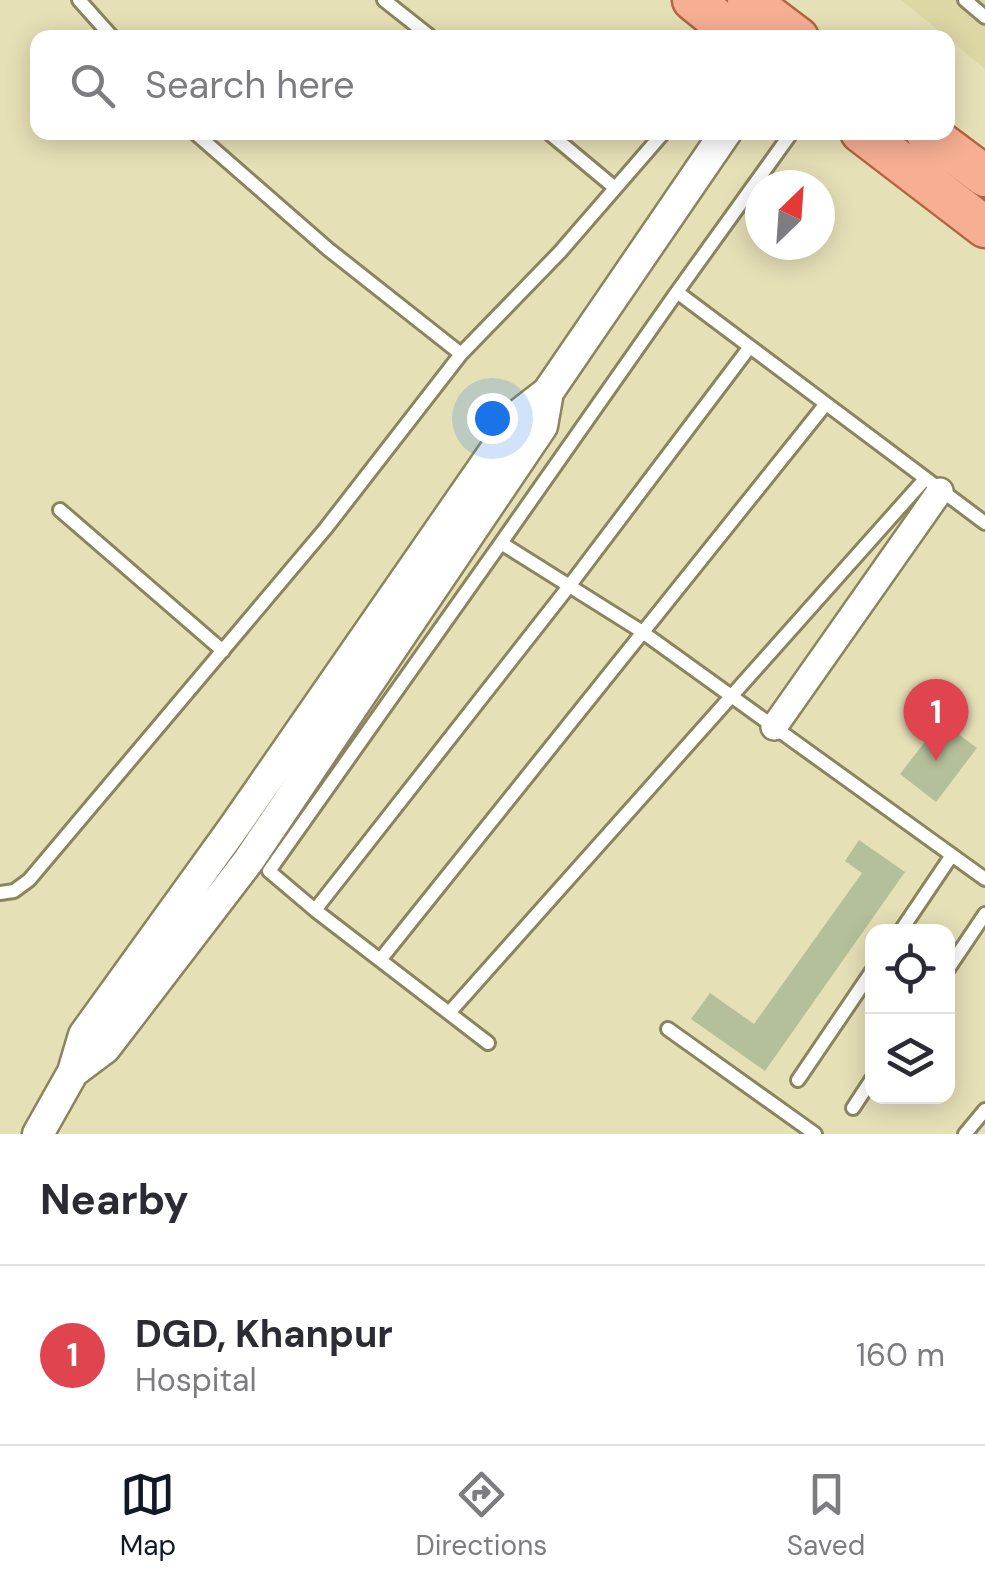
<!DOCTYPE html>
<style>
:root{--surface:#fff;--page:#f7f7f7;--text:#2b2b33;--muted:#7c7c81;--line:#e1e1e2;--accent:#111827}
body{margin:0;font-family:"DM Sans",sans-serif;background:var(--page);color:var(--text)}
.controls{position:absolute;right:30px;bottom:30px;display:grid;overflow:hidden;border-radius:20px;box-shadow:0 5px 25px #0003}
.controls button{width:90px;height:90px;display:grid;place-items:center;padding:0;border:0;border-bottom:2px solid var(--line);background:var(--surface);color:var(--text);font:50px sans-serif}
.compass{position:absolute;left:745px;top:170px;width:90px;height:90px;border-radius:50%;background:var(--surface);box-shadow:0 5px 25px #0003;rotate:25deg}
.you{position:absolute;left:492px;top:418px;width:35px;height:35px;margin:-25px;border:8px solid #fff;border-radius:50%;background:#1a73e8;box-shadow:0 0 0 15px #1a73e833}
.badge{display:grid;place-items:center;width:65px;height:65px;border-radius:50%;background:var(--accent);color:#fff;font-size:32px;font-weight:700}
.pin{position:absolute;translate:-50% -82px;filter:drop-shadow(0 2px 5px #0008)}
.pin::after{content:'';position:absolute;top:52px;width:35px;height:30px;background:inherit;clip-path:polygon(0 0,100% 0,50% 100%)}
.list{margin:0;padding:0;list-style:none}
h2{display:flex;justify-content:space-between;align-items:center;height:130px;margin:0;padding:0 40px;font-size:42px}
h2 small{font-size:32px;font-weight:400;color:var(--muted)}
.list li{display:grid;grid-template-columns:65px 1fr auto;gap:30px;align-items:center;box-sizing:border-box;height:180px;padding:0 40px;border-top:2px solid var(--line)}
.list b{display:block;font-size:38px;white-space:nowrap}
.list p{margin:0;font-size:32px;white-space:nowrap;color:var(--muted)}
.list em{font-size:32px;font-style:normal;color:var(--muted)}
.icon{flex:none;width:55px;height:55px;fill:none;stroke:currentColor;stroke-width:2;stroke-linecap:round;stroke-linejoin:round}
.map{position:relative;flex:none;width:985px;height:1134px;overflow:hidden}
.search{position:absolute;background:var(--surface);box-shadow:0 5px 25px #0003;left:30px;right:30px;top:30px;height:110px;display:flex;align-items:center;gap:25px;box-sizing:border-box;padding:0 35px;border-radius:20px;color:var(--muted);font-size:38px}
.sheet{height:310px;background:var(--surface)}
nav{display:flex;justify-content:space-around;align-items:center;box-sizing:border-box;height:140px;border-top:2px solid var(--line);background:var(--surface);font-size:28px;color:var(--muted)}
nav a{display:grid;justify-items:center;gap:5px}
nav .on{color:var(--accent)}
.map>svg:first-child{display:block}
.built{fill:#ddd6a5}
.building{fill:#b4c099}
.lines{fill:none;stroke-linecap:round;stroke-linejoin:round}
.service-casing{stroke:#8a855e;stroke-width:18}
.minor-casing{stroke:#8a855e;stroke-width:30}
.tertiary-casing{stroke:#8a855e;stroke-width:35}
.primary-casing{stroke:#b26540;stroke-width:45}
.service{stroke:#fff;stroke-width:12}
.minor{stroke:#fff;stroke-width:25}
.tertiary{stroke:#fff;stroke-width:30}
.primary{stroke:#f6af93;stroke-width:40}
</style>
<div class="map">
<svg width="985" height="1134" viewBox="0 0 985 1134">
<rect width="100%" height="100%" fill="#e6e0b7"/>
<path class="built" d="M901 0H985V69L948 38Z"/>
<path class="building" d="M941 721 977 748 936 802 900 774Z
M859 840 905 872 765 1071 691 1019 710 993 754 1024 862 873 845 861Z"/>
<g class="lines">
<g class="service-casing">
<path id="service" d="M79 0 113 38
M384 0 432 38
M965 0 985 17
M194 132 328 249 461 354
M548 132 615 188
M792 132 677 292 985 523
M677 292 501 543 641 631 985 879
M60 510 223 651
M0 893 14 891 29 880 326 528 461 354 560 252 664 132
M315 910 570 585 749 348
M900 932 952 855
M380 960 825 405
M948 969 985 914
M449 1013 925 479
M668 1029 815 1134
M488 1043 315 910 269 871 501 543
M798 1080 872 971
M853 1108 872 1079
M965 1134 985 1110"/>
</g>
<g class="minor-casing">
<path id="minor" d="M774 727 940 491"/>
</g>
<g class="tertiary-casing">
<path id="tertiary" d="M73 1072 105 1048 249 860 542 426 548 392
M38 1134 73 1072 84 1035 234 827 521 413 548 392 726 132"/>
</g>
<g class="primary-casing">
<path id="primary" d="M693 0 740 38
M748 0 798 38
M861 132 985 227
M926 132 985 176"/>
</g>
<use href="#service" class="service"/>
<use href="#minor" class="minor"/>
<use href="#tertiary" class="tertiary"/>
<use href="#primary" class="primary"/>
</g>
</svg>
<div class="controls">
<button><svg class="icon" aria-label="locate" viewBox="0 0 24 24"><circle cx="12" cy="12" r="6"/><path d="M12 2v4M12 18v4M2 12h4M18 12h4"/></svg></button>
<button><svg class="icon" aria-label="layers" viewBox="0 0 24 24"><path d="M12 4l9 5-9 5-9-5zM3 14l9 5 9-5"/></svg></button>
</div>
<svg class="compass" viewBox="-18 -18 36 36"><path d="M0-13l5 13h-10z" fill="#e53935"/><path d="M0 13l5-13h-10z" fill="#7c7c81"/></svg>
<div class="you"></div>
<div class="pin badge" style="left:936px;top:761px;background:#e0444e">1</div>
<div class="search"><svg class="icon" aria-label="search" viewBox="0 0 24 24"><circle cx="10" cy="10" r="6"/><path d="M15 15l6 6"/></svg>Search here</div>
</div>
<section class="sheet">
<h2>Nearby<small></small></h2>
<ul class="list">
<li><span class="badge" style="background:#e0444e">1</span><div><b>DGD, Khanpur</b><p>Hospital</p></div><em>160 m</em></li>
</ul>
</section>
<nav>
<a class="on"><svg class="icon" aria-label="map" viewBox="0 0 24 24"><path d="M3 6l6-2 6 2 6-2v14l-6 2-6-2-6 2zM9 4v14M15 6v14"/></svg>Map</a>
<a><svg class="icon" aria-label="directions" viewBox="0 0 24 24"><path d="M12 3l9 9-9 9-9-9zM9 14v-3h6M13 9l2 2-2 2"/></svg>Directions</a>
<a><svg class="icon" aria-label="saved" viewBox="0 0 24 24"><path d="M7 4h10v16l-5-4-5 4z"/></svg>Saved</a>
</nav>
